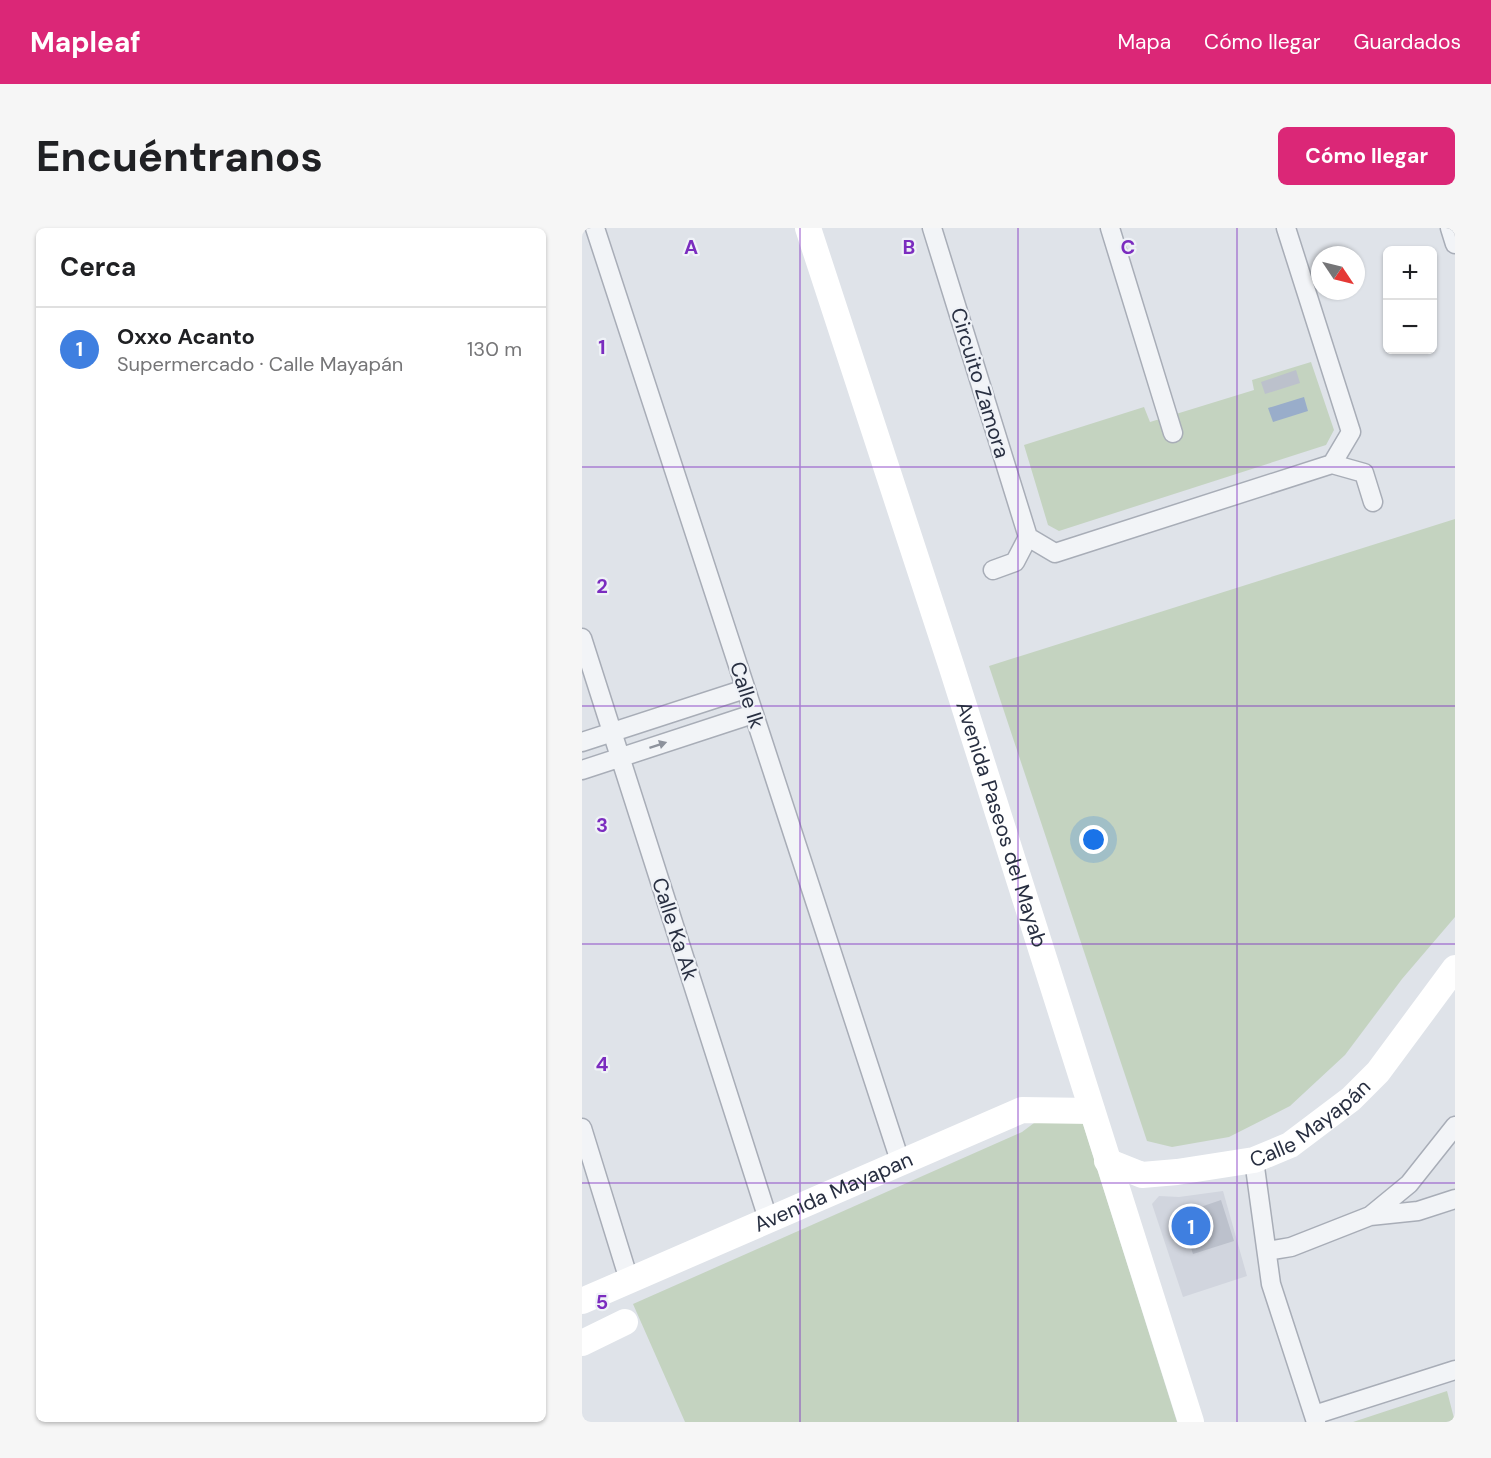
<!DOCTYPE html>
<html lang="es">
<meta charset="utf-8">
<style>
:root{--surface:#fff;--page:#f6f6f6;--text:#202124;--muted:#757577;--line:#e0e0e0;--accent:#db2777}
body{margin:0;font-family:"DM Sans",sans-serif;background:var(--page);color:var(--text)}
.controls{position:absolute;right:18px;top:18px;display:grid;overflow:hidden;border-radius:9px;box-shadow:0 2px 4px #0004}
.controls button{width:54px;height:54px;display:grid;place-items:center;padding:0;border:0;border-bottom:2px solid var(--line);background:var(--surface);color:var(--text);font:30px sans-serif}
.compass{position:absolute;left:729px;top:18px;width:54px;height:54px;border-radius:50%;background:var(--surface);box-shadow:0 2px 4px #0004;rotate:125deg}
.you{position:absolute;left:512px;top:612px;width:21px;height:21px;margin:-15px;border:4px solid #fff;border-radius:50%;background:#1a73e8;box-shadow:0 0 0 9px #1a73e833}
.badge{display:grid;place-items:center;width:39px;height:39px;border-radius:50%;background:var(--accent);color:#fff;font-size:20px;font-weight:700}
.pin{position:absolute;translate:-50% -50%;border:3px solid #fff;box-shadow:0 2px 6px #0006}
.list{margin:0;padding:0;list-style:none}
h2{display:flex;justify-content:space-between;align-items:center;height:78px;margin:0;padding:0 24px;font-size:26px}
h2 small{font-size:20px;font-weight:400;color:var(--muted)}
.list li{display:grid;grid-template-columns:39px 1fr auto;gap:18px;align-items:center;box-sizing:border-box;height:84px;padding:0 24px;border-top:2px solid var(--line)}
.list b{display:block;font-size:22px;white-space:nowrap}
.list p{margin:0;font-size:20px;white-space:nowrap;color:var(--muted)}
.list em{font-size:20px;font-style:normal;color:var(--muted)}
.map{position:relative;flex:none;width:873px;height:1194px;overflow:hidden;border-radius:9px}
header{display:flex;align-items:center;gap:36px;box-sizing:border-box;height:84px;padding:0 30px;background:var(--accent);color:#fff}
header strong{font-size:28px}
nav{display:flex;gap:33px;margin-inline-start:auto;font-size:21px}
.intro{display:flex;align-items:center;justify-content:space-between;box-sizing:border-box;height:144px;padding:0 36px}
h1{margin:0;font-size:42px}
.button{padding:15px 27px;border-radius:9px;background:var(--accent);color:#fff;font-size:21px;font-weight:700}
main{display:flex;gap:36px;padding:0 36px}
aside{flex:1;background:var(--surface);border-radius:9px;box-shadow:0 2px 4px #0004}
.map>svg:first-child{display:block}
.built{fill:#d1d5de}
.green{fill:#c4d3c0}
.water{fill:#99adca}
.building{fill:#bcc1cc}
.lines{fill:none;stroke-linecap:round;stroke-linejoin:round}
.street-casing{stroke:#a8adb7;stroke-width:21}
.street{stroke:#f2f4f7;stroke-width:18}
.secondary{stroke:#fff;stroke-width:26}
.oneway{fill:#8d929c}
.grid{fill:none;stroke:#7b2cbf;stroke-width:1.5;stroke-opacity:0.55}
.labels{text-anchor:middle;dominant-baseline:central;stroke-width:4.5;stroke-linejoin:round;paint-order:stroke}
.street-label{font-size:21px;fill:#282f41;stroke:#eff2f7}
.grid-label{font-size:20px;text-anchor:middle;font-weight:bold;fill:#7b2cbf;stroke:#eff2f7;stroke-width:4.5;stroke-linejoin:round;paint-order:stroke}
</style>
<header>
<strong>Mapleaf</strong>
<nav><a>Mapa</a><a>Cómo llegar</a><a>Guardados</a></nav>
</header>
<div class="intro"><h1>Encuéntranos</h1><a class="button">Cómo llegar</a></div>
<main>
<aside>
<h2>Cerca<small></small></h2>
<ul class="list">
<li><span class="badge" style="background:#3f7fe0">1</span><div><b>Oxxo Acanto</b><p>Supermercado · Calle Mayapán</p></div><em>130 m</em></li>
</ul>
</aside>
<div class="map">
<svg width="873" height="1194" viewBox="0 0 873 1194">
<rect width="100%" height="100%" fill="#dfe3e9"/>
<path class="built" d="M641 963 665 1048 601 1069 570 976 577 968 597 969Z"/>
<path class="green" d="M729 134 752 202 744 217 477 303 466 297 442 217 562 179 568 194 672 162 670 152Z
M873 291V689L820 751 763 827 708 878 647 909 590 919 565 913 407 438Z
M460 889 500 893 595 1194H103L51 1076 440 904Z
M865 1163 873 1194H771Z"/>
<path class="water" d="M722 169 726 183 691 194 686 180Z"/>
<path class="building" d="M714 142 718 155 683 166 679 154Z
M639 972 652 1013 611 1026 598 986Z"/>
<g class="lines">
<g class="street-casing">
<path id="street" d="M13 0 318 933
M350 0 446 309
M528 0 591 205
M704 0 769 204 750 236 782 245 791 274
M868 0 873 16
M411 342 433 334 446 309 473 325 750 236
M0 410 186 991
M0 514 163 461
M0 542 171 486
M0 900 47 1052
M672 932 689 1056 734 1194
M788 988 827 956 873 898
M685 1023 709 1019 788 988 836 983 873 971
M732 1187 873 1142"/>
</g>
<use href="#street" class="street"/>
<g class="secondary">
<path id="s1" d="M226 0 370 440 609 1194"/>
<path id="s2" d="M525 933 560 947 595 944 672 932 708 917 769 871 796 844 873 740"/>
<path id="s3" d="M0 1073 440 882 510 883"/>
<path d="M0 1115 43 1094"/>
</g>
</g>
<defs><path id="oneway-solid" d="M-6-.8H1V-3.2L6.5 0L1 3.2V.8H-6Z" transform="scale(1.5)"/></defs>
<use class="oneway" href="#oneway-solid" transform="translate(76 517) rotate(-18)"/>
<path class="grid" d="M218 0V1194M436 0V1194M655 0V1194M0 239H873M0 478H873M0 716H873M0 955H873"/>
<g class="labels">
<g class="street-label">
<text transform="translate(398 155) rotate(73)">Circuito Zamora</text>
<text transform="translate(165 467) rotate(72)">Calle Ik</text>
<text stroke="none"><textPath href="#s1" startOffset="627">Avenida Paseos del Mayab</textPath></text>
<text transform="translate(93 701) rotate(72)">Calle Ka Ak</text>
<text stroke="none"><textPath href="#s2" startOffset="218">Calle Mayapán</textPath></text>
<text stroke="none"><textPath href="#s3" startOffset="274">Avenida Mayapan</textPath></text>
</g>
</g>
<g class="grid-label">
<text x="109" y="26">A</text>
<text x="327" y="26">B</text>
<text x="546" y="26">C</text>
<text x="20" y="126">1</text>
<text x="20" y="365">2</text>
<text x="20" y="604">3</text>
<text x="20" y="843">4</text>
<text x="20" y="1081">5</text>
</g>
</svg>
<div class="controls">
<button>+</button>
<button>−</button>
</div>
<svg class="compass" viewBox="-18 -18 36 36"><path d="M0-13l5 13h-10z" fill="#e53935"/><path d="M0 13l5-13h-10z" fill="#757577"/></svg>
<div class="you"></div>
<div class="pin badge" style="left:609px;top:998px;background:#3f7fe0">1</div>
</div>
</main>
